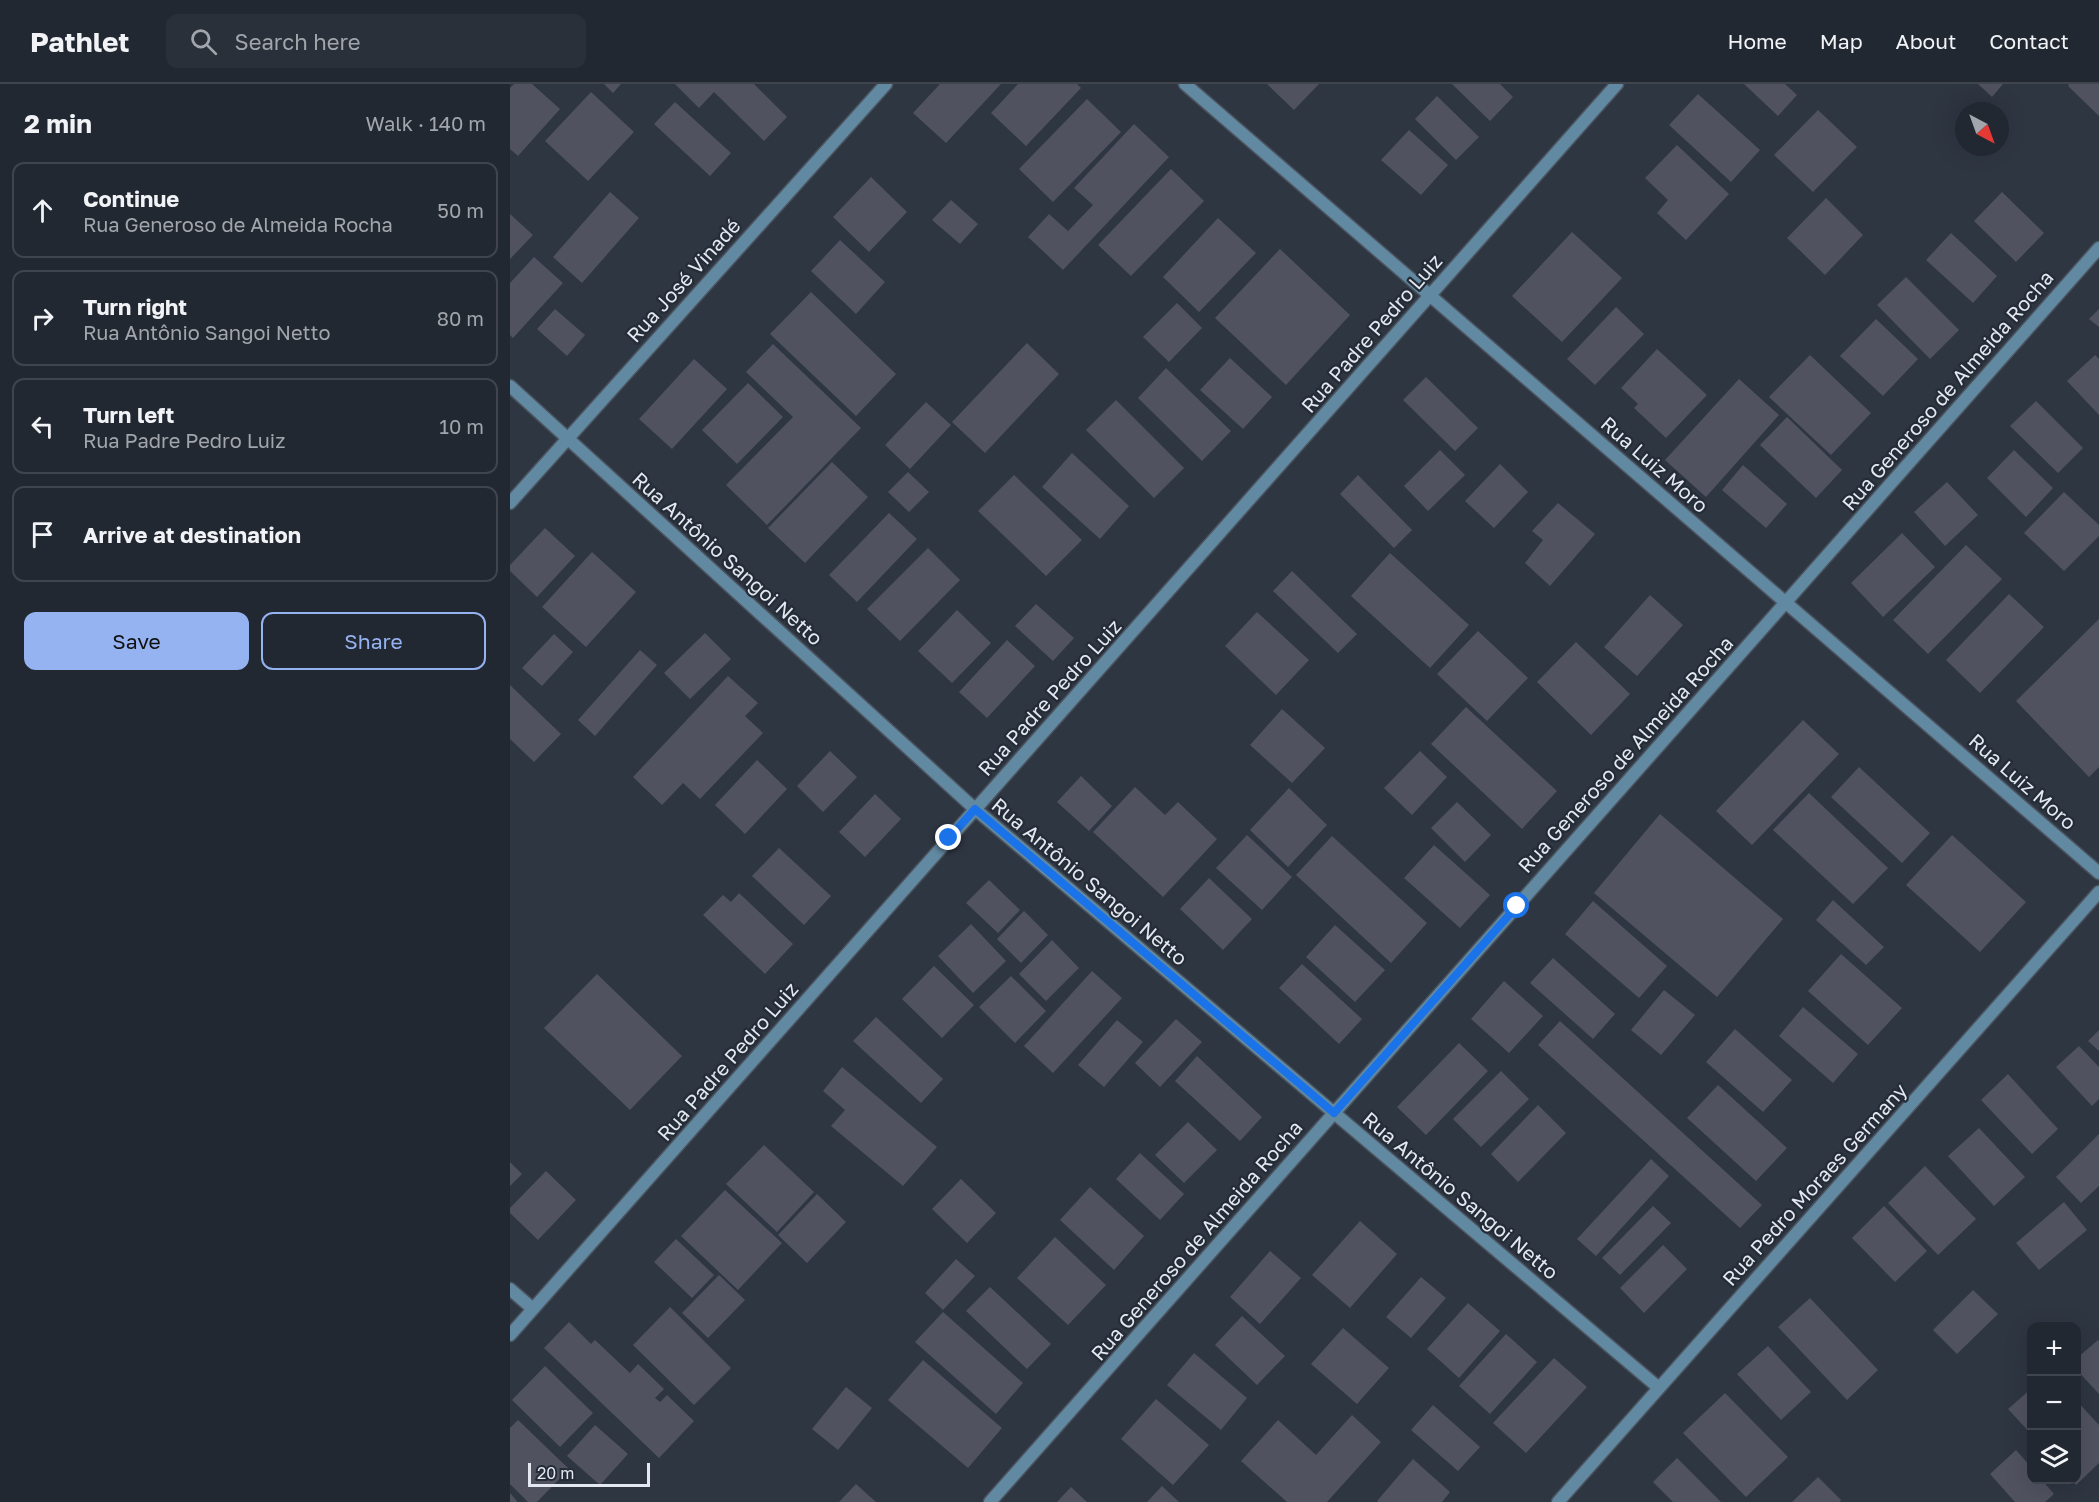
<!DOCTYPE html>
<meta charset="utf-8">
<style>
:root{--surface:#222832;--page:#2a303a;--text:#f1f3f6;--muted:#a2a6ac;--line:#3f444d;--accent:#95b2f1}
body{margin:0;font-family:"Golos Text",sans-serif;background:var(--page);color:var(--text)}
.controls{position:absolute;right:18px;bottom:18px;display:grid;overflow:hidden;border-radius:12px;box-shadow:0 6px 24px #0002}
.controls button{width:54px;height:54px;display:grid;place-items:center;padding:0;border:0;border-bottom:2px solid var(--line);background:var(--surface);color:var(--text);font:30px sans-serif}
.compass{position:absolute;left:1445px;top:18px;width:54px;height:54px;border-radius:50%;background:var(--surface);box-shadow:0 6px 24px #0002;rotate:139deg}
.scale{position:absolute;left:18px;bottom:15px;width:122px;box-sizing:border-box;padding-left:6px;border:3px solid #e4e9f1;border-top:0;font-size:16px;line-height:21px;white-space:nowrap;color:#e4e9f1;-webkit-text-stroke:4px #242c37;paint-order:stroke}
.stop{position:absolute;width:18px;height:18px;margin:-14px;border:4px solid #1a73e8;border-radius:50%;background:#fff}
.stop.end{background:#1a73e8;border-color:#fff;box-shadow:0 2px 6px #0008}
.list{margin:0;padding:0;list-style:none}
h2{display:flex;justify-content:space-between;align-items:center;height:78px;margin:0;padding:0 24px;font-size:26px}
h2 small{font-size:20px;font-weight:400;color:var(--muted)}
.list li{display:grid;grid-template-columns:39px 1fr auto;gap:18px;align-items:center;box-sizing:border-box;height:96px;margin:0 12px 12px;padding:0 12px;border:2px solid var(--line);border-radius:12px}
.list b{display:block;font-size:22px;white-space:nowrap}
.list p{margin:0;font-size:20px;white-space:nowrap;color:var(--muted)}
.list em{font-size:20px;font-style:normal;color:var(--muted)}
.actions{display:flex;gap:12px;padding:18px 24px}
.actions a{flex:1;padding:14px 0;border:2px solid var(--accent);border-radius:12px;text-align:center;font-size:21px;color:var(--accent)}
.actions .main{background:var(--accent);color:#111}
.icon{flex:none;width:33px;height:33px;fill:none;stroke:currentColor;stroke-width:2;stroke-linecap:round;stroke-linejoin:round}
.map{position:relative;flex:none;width:1589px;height:1418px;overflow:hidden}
header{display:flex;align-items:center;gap:36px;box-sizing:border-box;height:84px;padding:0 30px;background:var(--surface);border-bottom:2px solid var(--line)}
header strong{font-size:28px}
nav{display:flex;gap:33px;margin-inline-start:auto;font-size:21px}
.search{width:420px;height:54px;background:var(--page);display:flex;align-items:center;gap:15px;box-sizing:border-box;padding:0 21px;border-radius:12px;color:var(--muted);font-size:22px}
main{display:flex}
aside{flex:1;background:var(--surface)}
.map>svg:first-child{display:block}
.building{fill:#505260}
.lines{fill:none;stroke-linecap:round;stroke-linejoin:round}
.street-casing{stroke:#4b535e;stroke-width:15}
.street{stroke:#6289a2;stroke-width:12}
.route{stroke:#1a73e8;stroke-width:8}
.labels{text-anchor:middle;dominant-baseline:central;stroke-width:4.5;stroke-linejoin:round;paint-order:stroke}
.street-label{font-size:20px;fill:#e4e9f1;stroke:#242c37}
</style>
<header>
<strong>Pathlet</strong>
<div class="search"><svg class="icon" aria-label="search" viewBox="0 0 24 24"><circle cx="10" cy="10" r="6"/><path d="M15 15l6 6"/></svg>Search here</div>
<nav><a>Home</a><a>Map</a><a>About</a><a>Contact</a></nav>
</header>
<main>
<aside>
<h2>2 min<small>Walk · 140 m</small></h2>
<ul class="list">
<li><svg class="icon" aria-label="ahead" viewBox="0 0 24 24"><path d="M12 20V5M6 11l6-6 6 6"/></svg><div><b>Continue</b><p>Rua Generoso de Almeida Rocha</p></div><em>50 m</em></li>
<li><svg class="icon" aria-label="right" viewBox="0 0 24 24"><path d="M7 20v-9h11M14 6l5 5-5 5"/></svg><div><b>Turn right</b><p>Rua Antônio Sangoi Netto</p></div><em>80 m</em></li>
<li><svg class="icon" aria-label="left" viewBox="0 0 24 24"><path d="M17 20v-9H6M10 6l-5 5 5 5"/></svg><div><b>Turn left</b><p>Rua Padre Pedro Luiz</p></div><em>10 m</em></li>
<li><svg class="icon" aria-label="arrive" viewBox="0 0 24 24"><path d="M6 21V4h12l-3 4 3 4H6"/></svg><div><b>Arrive at destination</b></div></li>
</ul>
<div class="actions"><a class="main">Save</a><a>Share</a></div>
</aside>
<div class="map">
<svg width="1589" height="1418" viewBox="0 0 1589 1418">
<rect width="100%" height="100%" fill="#2e3642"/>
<path class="building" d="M4 0H22L50 25 8 72 0 65V4Z
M94 0H111L103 9Z
M165 0H244L277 33 254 57 204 8 189 24Z
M430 0H491L436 59 403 29Z
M508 0H567L571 4 516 62 481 29Z
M757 0H809L784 26Z
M942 0H990L1003 13 980 37Z
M1234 0H1275L1287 11 1268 32Z
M1468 0H1493L1482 13Z
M1559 0H1589V32L1558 2Z
M81 8 124 48 78 97 35 57Z
M1188 10 1250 66 1221 98 1159 41Z
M927 12 969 53 946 76 905 35Z
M577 15 611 48 543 118 509 85Z
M165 18 221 69 200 92 144 40Z
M1308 26 1347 63 1303 108 1264 71Z
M624 40 659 73 553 186 518 153 539 130 558 147 583 121 564 104Z
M899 46 938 81 911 111 871 76Z
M1167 61 1219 110 1176 156 1147 129 1158 116 1135 94Z
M661 85 694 117 621 192 588 161Z
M361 93 397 128 359 168 323 133Z
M100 108 129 134 72 199 43 173Z
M1492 108 1534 149 1506 178 1464 137Z
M1316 114 1353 151 1315 191 1277 154Z
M441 116 468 140 450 160 422 136Z
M0 130 23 151 0 175Z
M708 134 746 169 689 228 653 193Z
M1062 148 1112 194 1052 258 1002 212Z
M1441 149 1487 192 1463 219 1416 176Z
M330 156 375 198 346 230 301 187Z
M770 165 840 231 776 301 705 234Z
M24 173 53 199 3 254 0 251V199Z
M1396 193 1449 246 1420 275 1367 221Z
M301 208 386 290 346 332 260 250Z
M667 219 692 244 659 278 633 253Z
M1106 223 1134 250 1085 301 1057 275Z
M45 225 75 251 57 272 27 245Z
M1589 225V243L1579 235Z
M1366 235 1408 275 1373 312 1330 272Z
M517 259 549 290 475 369 442 338Z
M263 260 351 344 257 441 216 401 283 333 236 288Z
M1147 265 1197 311 1156 354 1124 324 1128 320 1111 304Z
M1300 271 1361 329 1321 371 1259 313Z
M1585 271 1589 275V331L1557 297Z
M720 274 762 313 733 345 690 306Z
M184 275 217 305 162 365 129 335Z
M656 284 721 347 692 377 628 314Z
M916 293 968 344 945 367 893 316Z
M1229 295 1269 331 1196 413 1155 376Z
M238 299 273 333 227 380 192 346Z
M606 316 674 384 644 414 576 346Z
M1526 317 1573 364 1548 389 1500 342Z
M416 318 441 341 400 385 375 361Z
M1277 333 1332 386 1306 414 1250 361Z
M930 366 955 391 918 427 894 402Z
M1504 366 1543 404 1516 433 1477 394Z
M562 369 619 422 590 455 532 403Z
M322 378 358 413 295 479 258 444Z
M990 380 1018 408 984 444 955 417Z
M1233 381 1277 420 1256 444 1212 406Z
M398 388 419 408 399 428 378 408Z
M504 391 572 456 536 492 468 427Z
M848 391 902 446 884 464 830 410Z
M1437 398 1468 431 1435 462 1404 428Z
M1554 408 1589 441V452L1554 487 1514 449Z
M1048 419 1085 450 1040 502 1015 479 1033 456 1022 447Z
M379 429 407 455 347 518 319 491Z
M35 444 65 472 27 513 0 487V481Z
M1392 449 1425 483 1373 533 1341 499Z
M1456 461 1492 495 1418 570 1383 536Z
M418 464 450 496 390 557 357 525Z
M82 468 126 508 76 563 32 523Z
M880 469 959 541 920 584 841 512Z
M782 487 847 550 828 569 763 507Z
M1499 510 1534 543 1470 609 1436 576Z
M1140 511 1173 541 1127 592 1094 563Z
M526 520 564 554 543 577 505 542Z
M447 526 481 559 442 599 408 567Z
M747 528 799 576 766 611 715 562Z
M1589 535V683L1579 693 1506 617Z
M968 547 1018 594 977 637 927 590Z
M195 549 221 575 180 615 154 589Z
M44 550 63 568 32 602 12 584Z
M497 556 525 582 477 634 449 608Z
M1066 558 1120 610 1081 651 1027 598Z
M130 566 147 581 85 652 68 636Z
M218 592 248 619 235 632 253 649 190 715 173 699 152 721 123 693Z
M0 601 51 650 24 678 0 655Z
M956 623 1047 707 1012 745 921 660Z
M772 625 815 664 782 699 740 661Z
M1293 636 1329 670 1242 761 1206 727Z
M320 667 347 693 313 728 287 702Z
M910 667 937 693 902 731 874 704Z
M247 676 277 705 235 750 205 721Z
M1349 683 1420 749 1392 779 1321 713Z
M571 692 602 722 579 747 547 718Z
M625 703 655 731 668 718 707 755 653 813 583 748Z
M779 704 817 741 778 783 740 746Z
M1299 709 1378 784 1343 820 1263 746Z
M365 710 391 735 355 773 329 748Z
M947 718 981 751 955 778 921 744Z
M1150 730 1273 835 1207 913 1084 809Z
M737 751 782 793 752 826 706 784Z
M1442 751 1516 818 1470 868 1396 801Z
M822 752 917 839 881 879 786 791Z
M924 761 980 811 950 844 894 794Z
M269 764 321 812 294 841 242 792Z
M699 794 742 835 713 866 670 825Z
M479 796 510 826 488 849 456 819Z
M229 809 283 860 255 890 193 831 213 811 221 818Z
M1323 816 1374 863 1356 881 1306 836Z
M1083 817 1157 882 1129 914 1055 850Z
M514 827 538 851 511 879 487 855Z
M461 840 496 877 463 909 428 872Z
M825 841 875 886 845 918 796 873Z
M542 856 569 884 536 917 509 890Z
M1331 870 1392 924 1358 961 1298 907Z
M1043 874 1105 930 1083 955 1020 899Z
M792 880 852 935 829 960 769 904Z
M424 882 464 921 432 954 392 915Z
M582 887 612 914 543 989 514 962Z
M87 890 172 972 120 1026 34 944Z
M501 892 536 927 505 959 469 923Z
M994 897 1033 932 999 969 961 935Z
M1154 906 1185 931 1151 971 1121 946Z
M1293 923 1348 970 1323 999 1269 952Z
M366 933 433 995 411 1019 343 957Z
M666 935 692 958 650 1003 625 979Z
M607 936 633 958 594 1003 568 981Z
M1050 937 1252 1121 1230 1144 1028 961Z
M1225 945 1282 996 1253 1028 1196 978Z
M1589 946V967L1578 957Z
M949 959 978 987 916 1051 887 1023Z
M1569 962 1589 983V1015L1582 1022 1546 983Z
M687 972 752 1033 730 1057 665 997Z
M332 983 427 1063 393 1102 321 1042 335 1026 313 1007Z
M991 987 1019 1015 971 1063 943 1035Z
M1498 990 1548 1045 1522 1070 1471 1016Z
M1208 1001 1277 1064 1246 1097 1177 1034Z
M1028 1021 1056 1049 1008 1098 981 1070Z
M678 1038 707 1066 674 1099 645 1071Z
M1469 1044 1515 1093 1484 1122 1438 1072Z
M1589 1050V1102L1571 1119 1546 1093Z
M254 1061 304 1108 267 1148 216 1100Z
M630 1069 674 1110 650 1136 606 1095Z
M1141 1075 1159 1092 1086 1172 1067 1155Z
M0 1078 12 1090 0 1102Z
M1415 1082 1466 1135 1428 1171 1378 1119Z
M36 1087 66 1116 28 1156 0 1129V1124Z
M451 1095 486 1129 457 1159 422 1125Z
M580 1103 634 1152 604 1186 550 1136Z
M215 1106 272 1159 228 1206 171 1152Z
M307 1110 336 1138 297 1179 268 1151Z
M1554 1118 1577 1146 1529 1186 1506 1159Z
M1143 1122 1161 1139 1110 1191 1092 1174Z
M1374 1122 1417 1167 1385 1198 1342 1154Z
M850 1137 887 1170 840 1224 802 1191Z
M545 1153 596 1201 558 1241 507 1194Z
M166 1155 204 1191 182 1214 144 1178Z
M1153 1161 1177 1185 1134 1229 1110 1204Z
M760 1167 791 1194 750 1240 720 1213Z
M446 1175 465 1192 433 1226 415 1209Z
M209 1191 235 1216 198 1254 172 1229Z
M911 1193 936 1214 901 1254 876 1233Z
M480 1203 541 1260 517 1285 456 1227Z
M1463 1206 1488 1230 1447 1270 1423 1246Z
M1300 1214 1368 1286 1337 1316 1268 1243Z
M958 1219 990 1247 949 1294 917 1265Z
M160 1223 221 1284 184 1321 123 1261Z
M433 1228 513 1299 486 1330 405 1258Z
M732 1232 775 1272 747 1301 705 1261Z
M59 1238 81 1260 85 1256 120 1289 128 1280 154 1305 145 1314 150 1318 157 1311 184 1337 149 1374 34 1264Z
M833 1244 879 1284 847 1320 801 1280Z
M996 1250 1027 1278 980 1330 949 1302Z
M1588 1256 1589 1257V1310L1566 1285V1275Z
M1258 1262 1301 1308 1271 1336 1227 1290Z
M684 1269 737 1314 711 1346 657 1301Z
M1044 1274 1077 1303 1016 1369 983 1339Z
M413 1276 492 1344 458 1384 378 1316Z
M35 1282 83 1329 50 1363 2 1316Z
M336 1303 362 1324 328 1366 302 1345Z
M1522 1304V1351L1498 1325Z
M1215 1309 1278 1373 1236 1413 1173 1349Z
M646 1315 699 1361 663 1401 611 1355Z
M1566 1316 1589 1341V1379L1566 1401 1562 1396H1566Z
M923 1321 970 1363 948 1387 901 1346Z
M842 1331 871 1358 817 1418H777L731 1377 768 1336 806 1371Z
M8 1336 59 1385 27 1418H18L0 1400V1344Z
M85 1341 118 1370 90 1401 57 1372Z
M1506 1366 1522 1384V1396H1532L1544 1410 1535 1418H1505L1480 1390Z
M1167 1374 1211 1418H1163L1143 1398Z
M903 1375 940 1408 932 1418H869L867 1417Z
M1308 1393 1331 1416 1330 1418H1282Z
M346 1400 366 1418H329Z
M652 1402 669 1418H637Z
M561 1403 577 1418H547Z
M0 1409 7 1417 6 1418H0Z"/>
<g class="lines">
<g class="street-casing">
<path id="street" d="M675 0 1589 789
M0 302 465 725 1149 1304
M0 419 376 0
M0 1205 23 1225
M0 1251 1107 0
M480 1418 1589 164
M1048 1418 1589 808"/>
</g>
<use href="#street" class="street"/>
</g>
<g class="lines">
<path class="route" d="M439 754 465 725 824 1029 1007 822"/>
</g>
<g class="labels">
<g class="street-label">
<text transform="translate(173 196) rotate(-48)">Rua José Vinadé</text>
<text transform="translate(861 249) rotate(-49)">Rua Padre Pedro Luiz</text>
<text transform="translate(1437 306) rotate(-49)">Rua Generoso de Almeida Rocha</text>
<text transform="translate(1145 380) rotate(41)">Rua Luiz Moro</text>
<text transform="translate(218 474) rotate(42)">Rua Antônio Sangoi Netto</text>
<text transform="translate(539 613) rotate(-48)">Rua Padre Pedro Luiz</text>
<text transform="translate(1115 670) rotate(-48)">Rua Generoso de Almeida Rocha</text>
<text transform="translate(1513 697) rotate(41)">Rua Luiz Moro</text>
<text transform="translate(580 797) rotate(40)">Rua Antônio Sangoi Netto</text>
<text transform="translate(217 977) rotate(-49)">Rua Padre Pedro Luiz</text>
<text transform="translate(1304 1100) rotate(-48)">Rua Pedro Moraes Germany</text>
<text transform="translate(951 1111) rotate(40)">Rua Antônio Sangoi Netto</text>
<text transform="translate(686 1156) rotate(-49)">Rua Generoso de Almeida Rocha</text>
</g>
</g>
</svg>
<div class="controls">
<button>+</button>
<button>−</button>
<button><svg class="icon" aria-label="layers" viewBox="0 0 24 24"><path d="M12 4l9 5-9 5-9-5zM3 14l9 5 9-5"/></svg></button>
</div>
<svg class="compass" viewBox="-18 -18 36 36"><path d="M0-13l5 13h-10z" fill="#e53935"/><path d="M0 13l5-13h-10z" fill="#a2a6ac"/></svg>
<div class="scale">20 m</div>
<div class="stop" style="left:1007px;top:822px"></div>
<div class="stop end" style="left:439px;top:754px"></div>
</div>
</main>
